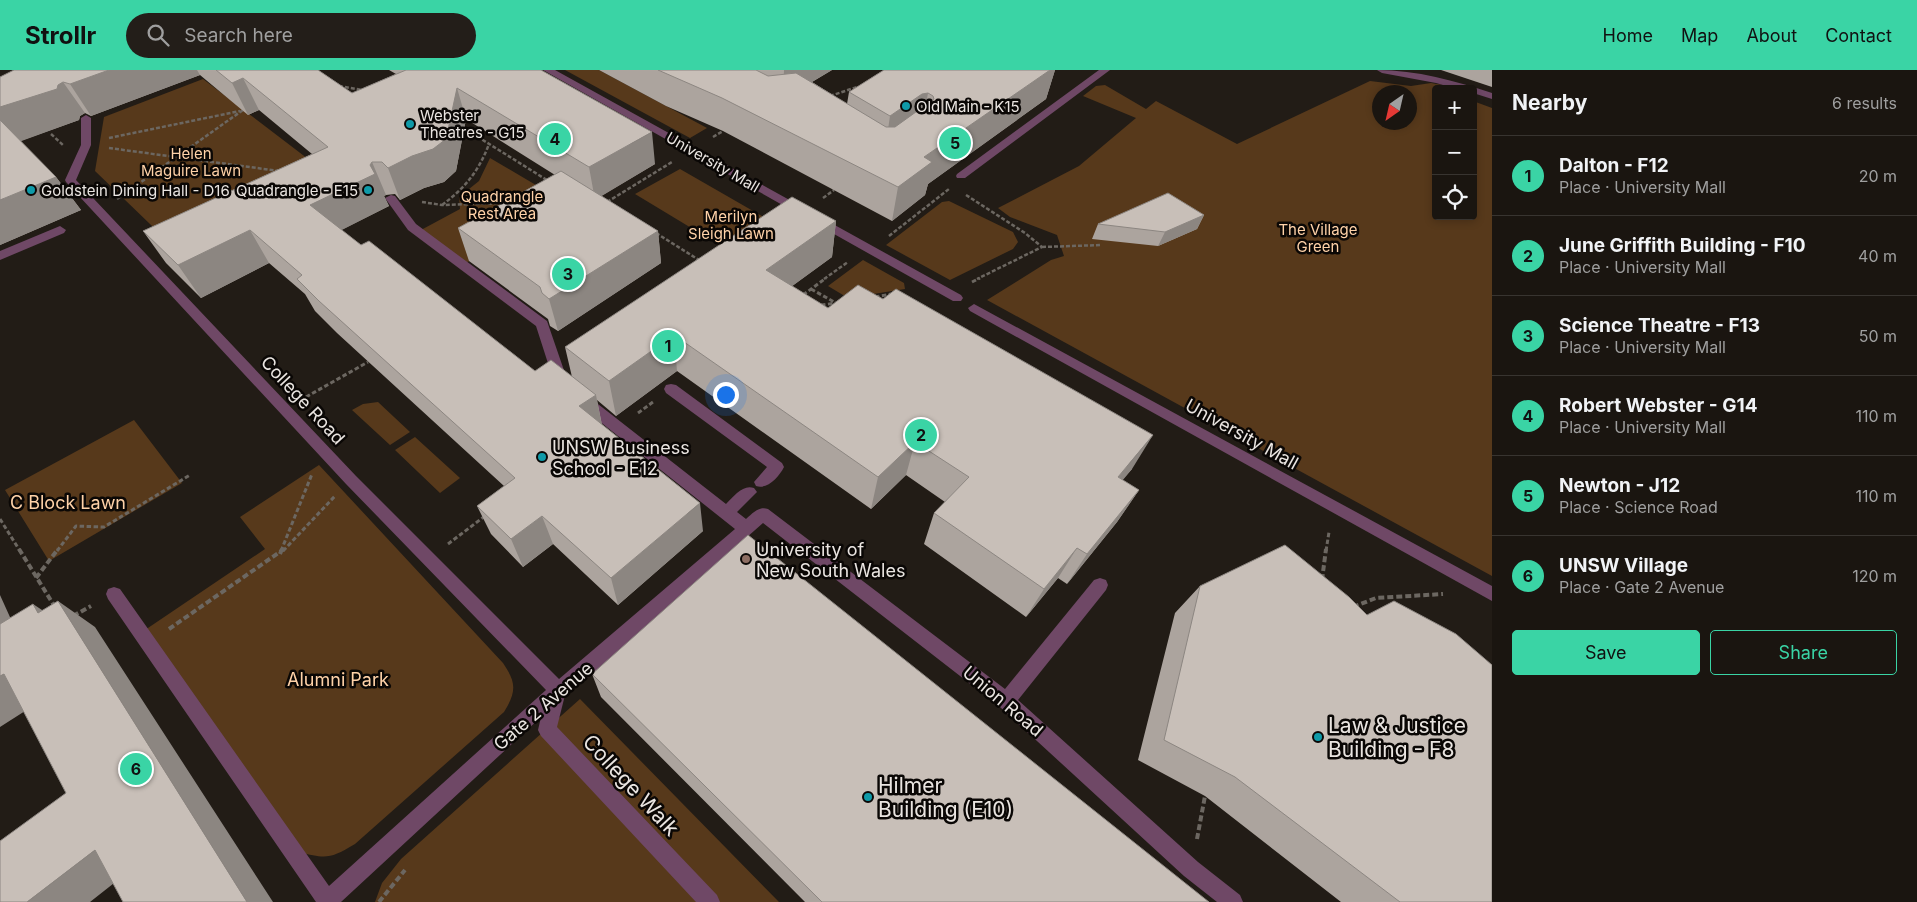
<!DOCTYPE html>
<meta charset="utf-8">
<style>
:root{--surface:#1a1510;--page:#231e19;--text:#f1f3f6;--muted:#9f9f9f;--line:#383430;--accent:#3ad4a5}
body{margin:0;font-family:Inter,sans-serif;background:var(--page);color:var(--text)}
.controls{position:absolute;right:15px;top:15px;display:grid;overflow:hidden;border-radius:5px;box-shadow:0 2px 8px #0003}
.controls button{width:45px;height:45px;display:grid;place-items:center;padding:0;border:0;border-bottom:1px solid var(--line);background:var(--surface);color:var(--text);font:25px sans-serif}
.compass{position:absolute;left:1372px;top:15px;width:45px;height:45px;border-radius:50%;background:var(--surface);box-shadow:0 2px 8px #0003;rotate:214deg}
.you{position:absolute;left:725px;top:324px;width:18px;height:18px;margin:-12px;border:4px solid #fff;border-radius:50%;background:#1a73e8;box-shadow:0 0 0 8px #1a73e833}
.badge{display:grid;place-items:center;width:32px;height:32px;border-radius:50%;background:var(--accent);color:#111;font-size:16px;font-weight:700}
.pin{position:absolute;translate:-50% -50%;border:2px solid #fff;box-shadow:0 1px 5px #0006}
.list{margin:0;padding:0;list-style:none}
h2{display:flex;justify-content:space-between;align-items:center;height:65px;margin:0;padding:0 20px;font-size:21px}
h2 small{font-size:16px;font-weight:400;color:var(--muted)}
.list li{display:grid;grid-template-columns:32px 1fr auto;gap:15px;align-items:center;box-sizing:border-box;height:80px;padding:0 20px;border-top:1px solid var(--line)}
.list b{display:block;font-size:19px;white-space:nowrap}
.list p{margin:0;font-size:16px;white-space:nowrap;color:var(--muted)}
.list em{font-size:16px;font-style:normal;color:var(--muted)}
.actions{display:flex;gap:10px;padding:15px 20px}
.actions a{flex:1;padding:11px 0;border:1px solid var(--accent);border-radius:5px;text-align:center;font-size:18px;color:var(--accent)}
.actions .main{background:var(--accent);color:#111}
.icon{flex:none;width:28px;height:28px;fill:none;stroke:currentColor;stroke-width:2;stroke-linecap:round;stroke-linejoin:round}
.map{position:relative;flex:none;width:1492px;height:832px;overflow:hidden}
header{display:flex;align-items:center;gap:30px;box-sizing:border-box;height:70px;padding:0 25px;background:var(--accent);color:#111}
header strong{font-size:24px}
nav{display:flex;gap:28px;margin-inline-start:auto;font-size:18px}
.search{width:350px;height:45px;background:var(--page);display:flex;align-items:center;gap:12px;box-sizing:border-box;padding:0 18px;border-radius:28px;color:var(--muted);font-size:19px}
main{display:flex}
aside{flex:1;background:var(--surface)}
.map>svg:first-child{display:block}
.green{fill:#57391b;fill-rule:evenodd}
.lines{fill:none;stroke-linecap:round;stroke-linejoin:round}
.path-far2{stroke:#6c6761;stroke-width:2.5;stroke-dasharray:4 2;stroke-linecap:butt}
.path-far1{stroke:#6c6761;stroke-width:3;stroke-dasharray:4.5 2.5;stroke-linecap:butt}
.path{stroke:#6c6761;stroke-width:4;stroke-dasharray:6 3;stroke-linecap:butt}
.minor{fill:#6f4866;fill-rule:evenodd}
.wall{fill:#aca49e}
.shaded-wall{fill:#8c8681}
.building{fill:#c8bfb8;stroke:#8c8681}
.culture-dot{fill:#0f9aa8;stroke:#0a0705;stroke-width:2}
.education-dot{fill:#8d6e63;stroke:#0a0705;stroke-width:2}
.labels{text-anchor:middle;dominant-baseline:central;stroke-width:5;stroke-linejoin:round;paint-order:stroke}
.far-poi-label{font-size:15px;fill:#eae5e1;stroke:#0a0705;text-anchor:start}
.far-park-label{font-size:15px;fill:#ffd2a8;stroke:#0a0705}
.far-street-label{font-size:15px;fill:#eae5e1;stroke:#0a0705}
.street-label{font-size:18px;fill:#eae5e1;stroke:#0a0705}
.poi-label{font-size:18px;fill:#eae5e1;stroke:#0a0705;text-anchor:start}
.park-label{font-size:18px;fill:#ffd2a8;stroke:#0a0705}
.near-poi-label{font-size:21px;fill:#eae5e1;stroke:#0a0705;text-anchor:start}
.near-street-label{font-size:21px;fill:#eae5e1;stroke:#0a0705}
</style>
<header>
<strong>Strollr</strong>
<div class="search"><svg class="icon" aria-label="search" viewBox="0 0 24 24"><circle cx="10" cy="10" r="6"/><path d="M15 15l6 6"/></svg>Search here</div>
<nav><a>Home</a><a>Map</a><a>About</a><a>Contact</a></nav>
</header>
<main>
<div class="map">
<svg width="1492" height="832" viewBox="0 0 1492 832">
<rect width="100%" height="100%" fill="#221c16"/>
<path class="green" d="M565 0H599L707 58 690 68Z
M203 9 333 108 178 181 95 101 104 47Z
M1370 11 1411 16 1431 13 1453 17 1436 19V146H1473V31L1492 38V506L987 230 1051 190 1064 186 1057 165 1010 147 998 138 1079 96 1136 48 1083 26 1096 16 1105 15 1146 39 1156 31 1237 74ZM1380 22H1410V52H1380Z
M490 88 568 134 466 193 421 160 460 139 459 127 479 111Z
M680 99 779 156 736 185 635 124Z
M949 131 1013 162 1018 172 1013 179 950 210 886 175 942 132Z
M863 190 904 213 905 219 848 228 828 216Z
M378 332 410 362 390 375 352 340 363 334Z
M134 350 182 413 49 491 5 420Z
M415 367 460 408 440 423 395 380Z
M319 395 503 593C516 612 517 621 504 642L355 774C330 789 326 789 299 782L142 562 265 479 240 447Z
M580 629 779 832H375L382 813 401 789Z"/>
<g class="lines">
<path class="path-far2" d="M339 16 362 20
M830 26 857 17
M462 57 550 112
M51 64 63 75
M713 67 723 61
M109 68 240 41
M109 78 279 101
M966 125 1025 163 1042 177 977 209
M823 128 834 120
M117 129 243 40
M422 132 442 135 505 133
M607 132 672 92
M442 135C465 118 479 101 489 74
M656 163 699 190
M889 166 949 119
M1042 177 1102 175
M824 209 848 192"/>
<path class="path-far1" d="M972 212 980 208
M811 219 836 233
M803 225 826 208
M875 227 891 224
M821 235 837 233
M306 327 368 292
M638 343 653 332
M0 449 20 481
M448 474 485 446
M57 481 76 456 104 457 190 405
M281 481 312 404
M283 481 335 426
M1326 481 1329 462"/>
<path class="path" d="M19 479 55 537
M280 484 282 479
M36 508 58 479
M1322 510 1326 479
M1353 537 1376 528 1443 524
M73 546 91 536
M169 559 284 479
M1197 769 1205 726
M379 832 405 800"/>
<path class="minor" d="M543 0H555L961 225 963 228 961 231H953Z
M1099 0H1110L965 108H957L956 106 957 104Z
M1377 0C1417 0 1455 11 1492 23V29L1473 23V19H1457L1436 13 1382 3Z
M86 45 91 48V75L76 110 356 406 559 609 735 459 579 335 577 331 579 327 584 326 589 327 726 434C734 426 743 414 754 418L757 422 737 442 746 449C753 443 759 436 768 439L1005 619 1094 510 1100 508 1106 510 1108 515 1106 520 1018 630 1198 792 1240 825 1243 832H1217L1184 806 1000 637 763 453 591 605 565 625 557 657 717 825 720 832H696L541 666 538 660 541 647 341 832H316L108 529 106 524 108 519 114 517 120 519 329 816 546 620 346 414 66 112 65 110 81 75V48Z
M391 125 395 126 416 154 547 251 568 312 566 316H556L554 312 536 256 408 160 385 128Z
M60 156 66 160 64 163 0 190V181Z
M974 234 1492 516V531L970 241 968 238Z
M671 314 676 315 782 393 784 397C779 407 767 420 756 416L754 412 767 397 666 323 664 319 666 315Z"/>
</g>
<path class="wall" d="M14 0H318L352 23 396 4 389 0H541L655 94 601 126 658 161 661 193 558 261 550 256 548 249 469 191 458 158 555 105 466 49 456 101 444 112 424 118 400 130 395 124 386 125 384 126 389 136 341 160 361 175 535 301 572 307 565 277 836 151 832 187 792 216 828 238 1132 399 1122 410 1139 420 1117 452 1067 514 1058 508 1026 547 924 474 934 443 945 432 906 405 871 439 677 301 616 346 597 330 602 355 703 461 618 535 553 474 523 497 491 464 477 436 504 416 337 263 315 241 305 224 269 193 201 228 166 193 143 161 312 84 259 40 248 45 200 5 91 46 85 43 80 46 79 50 20 71 56 107 81 140 0 175Z
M599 0H832L812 12 847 34 849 22 884 0H1055L1046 29 928 114 925 125 892 151 723 61 666 36Z
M1441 0H1492V17Z
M1204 145 1197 159 1158 176 1092 169 1098 154Z
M1200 516 1367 545 1492 832H1341L1205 726 1138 690 1175 543Z
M592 604 1209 832H805L601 627Z"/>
<path class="shaded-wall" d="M109 0H197L200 5 91 46 70 14Z
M784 0H832L783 29Z
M1050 0H1055L1046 29 928 114 925 125 892 151 898 117 924 87Z
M243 8 259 40 248 45 232 13Z
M63 12 85 43 80 46 79 50 16 73 0 52V37L58 15Z
M457 18 466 49 456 101 444 112 424 118 400 130 388 98Z
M928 23 922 56 885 80 890 46 922 24Z
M652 62 655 94 595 130 589 97Z
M372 92 386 125 384 126 389 136 326 168 310 135 370 95Z
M56 107 81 140 0 175V130Z
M1204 145 1197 159 1158 176 1165 162Z
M836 151 832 187 765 236 766 200Z
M250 160 269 193 201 228 178 195Z
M658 161 661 193 558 261 549 229Z
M674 265 677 301 616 346 609 311Z
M596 325 602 356 579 336Z
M1153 365 1132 399 1098 440 1118 407Z
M915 372 906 405 871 439 878 407Z
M1139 420 1117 452 1067 514 1087 484Z
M700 433 703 461 618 535 611 508Z
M542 446 553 474 523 497 511 469Z
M1077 478 1058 508 1026 547 1044 519Z
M0 525 28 587 0 571Z
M58 531 95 557 273 832H247Z
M33 534 72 560 38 543Z
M4 604 47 627 0 657V606Z
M95 780 137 795 90 832H27Z"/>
<path class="building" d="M14 0H109L70 14 63 12 58 15 57 19 0 37V7Z
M216 0H318L352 23 406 0H541L652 62 589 97 457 18 446 69 433 79 412 86 388 98 382 92H372L370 95 375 104 310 135 361 175 369 171 535 301 551 290 596 325 579 336 700 433 611 508 542 446 511 469 477 436 515 408 319 231 297 209 302 205 250 160 178 195 143 161 328 77 243 8 232 13Z
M658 0H756L768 6 796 3 886 57H895L934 29 933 26 928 23 922 24 890 46 849 22 884 0H1050L924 87 932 92 898 117 722 28Z
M0 50 56 107 0 130Z
M561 101 658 161 549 229 542 223 540 217 458 158Z
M1168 123 1204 145 1165 162 1098 154Z
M792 127 836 151 766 200 828 238 858 215 883 229 896 219 1153 365 1118 407 1139 420 1087 484 1077 478 1044 519 934 443 969 407 915 372 878 407 674 265 609 311 565 277Z
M748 465 1209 832H822L592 604Z
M1285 475 1349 527 1367 545 1394 531 1456 564 1492 595V832H1400L1235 707 1164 670 1200 516Z
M58 531 247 832H123L95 780 27 832H0V771L66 723 4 604 0 606V554L33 534 38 543Z"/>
<g class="culture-dot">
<circle cx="906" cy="36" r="5"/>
<circle cx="410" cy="54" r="5"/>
<circle cx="31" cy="120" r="5"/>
<circle cx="368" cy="120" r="5"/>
<circle cx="542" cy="387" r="5"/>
<circle cx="1318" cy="667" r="5"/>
<circle cx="868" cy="727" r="5"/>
</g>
<circle class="education-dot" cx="746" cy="489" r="5"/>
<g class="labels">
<g class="far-poi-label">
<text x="916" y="36">Old Main - K15</text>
<text x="420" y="45">Webster<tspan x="420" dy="17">Theatres - G15</tspan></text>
<text x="41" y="120">Goldstein Dining Hall - D16</text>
<text x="358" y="120" text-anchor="end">Quadrangle - E15</text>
</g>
<g class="far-park-label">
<text x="191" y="83">Helen<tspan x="191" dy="17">Maguire Lawn</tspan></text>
<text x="502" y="126">Quadrangle<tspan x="502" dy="17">Rest Area</tspan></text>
<text x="731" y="146">Merilyn<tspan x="731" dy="17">Sleigh Lawn</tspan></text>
<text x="1318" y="159">The Village<tspan x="1318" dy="17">Green</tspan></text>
</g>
<g class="far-street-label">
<text transform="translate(713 92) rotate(30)">University Mall</text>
</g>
<g class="street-label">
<text transform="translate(303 330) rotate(47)">College Road</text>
<text transform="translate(1242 364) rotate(29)">University Mall</text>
<text transform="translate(1003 631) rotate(40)">Union Road</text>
<text transform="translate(543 636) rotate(-41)">Gate 2 Avenue</text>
</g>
<g class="poi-label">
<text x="552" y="377">UNSW Business<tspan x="552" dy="21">School - E12</tspan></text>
<text x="756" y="479">University of<tspan x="756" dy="21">New South Wales</tspan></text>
</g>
<g class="park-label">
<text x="68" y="432">C Block Lawn</text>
<text x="338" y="609">Alumni Park</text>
</g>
<g class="near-poi-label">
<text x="1328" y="655">Law &amp; Justice<tspan x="1328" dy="24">Building - F8</tspan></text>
<text x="878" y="715">Hilmer<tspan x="878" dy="24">Building (E10)</tspan></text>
</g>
<g class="near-street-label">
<text transform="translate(631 715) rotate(47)">College Walk</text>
</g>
</g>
</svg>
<div class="controls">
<button>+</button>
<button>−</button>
<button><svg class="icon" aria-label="locate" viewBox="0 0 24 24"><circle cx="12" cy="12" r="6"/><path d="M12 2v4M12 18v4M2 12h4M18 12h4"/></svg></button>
</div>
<svg class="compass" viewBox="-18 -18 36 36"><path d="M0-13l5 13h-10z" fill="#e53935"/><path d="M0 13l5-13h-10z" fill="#9f9f9f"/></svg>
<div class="you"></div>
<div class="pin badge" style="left:668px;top:276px">1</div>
<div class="pin badge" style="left:921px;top:365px">2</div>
<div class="pin badge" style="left:568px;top:204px">3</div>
<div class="pin badge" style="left:555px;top:69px">4</div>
<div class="pin badge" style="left:955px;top:73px">5</div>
<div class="pin badge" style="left:136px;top:699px">6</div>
</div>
<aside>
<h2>Nearby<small>6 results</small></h2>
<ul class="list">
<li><span class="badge">1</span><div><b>Dalton - F12</b><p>Place · University Mall</p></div><em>20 m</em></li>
<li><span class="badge">2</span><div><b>June Griffith Building - F10</b><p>Place · University Mall</p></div><em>40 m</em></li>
<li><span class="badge">3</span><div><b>Science Theatre - F13</b><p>Place · University Mall</p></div><em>50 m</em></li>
<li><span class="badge">4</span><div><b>Robert Webster - G14</b><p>Place · University Mall</p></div><em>110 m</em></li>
<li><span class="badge">5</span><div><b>Newton - J12</b><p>Place · Science Road</p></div><em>110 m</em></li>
<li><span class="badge">6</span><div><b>UNSW Village</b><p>Place · Gate 2 Avenue</p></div><em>120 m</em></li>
</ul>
<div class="actions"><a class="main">Save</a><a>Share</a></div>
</aside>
</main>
